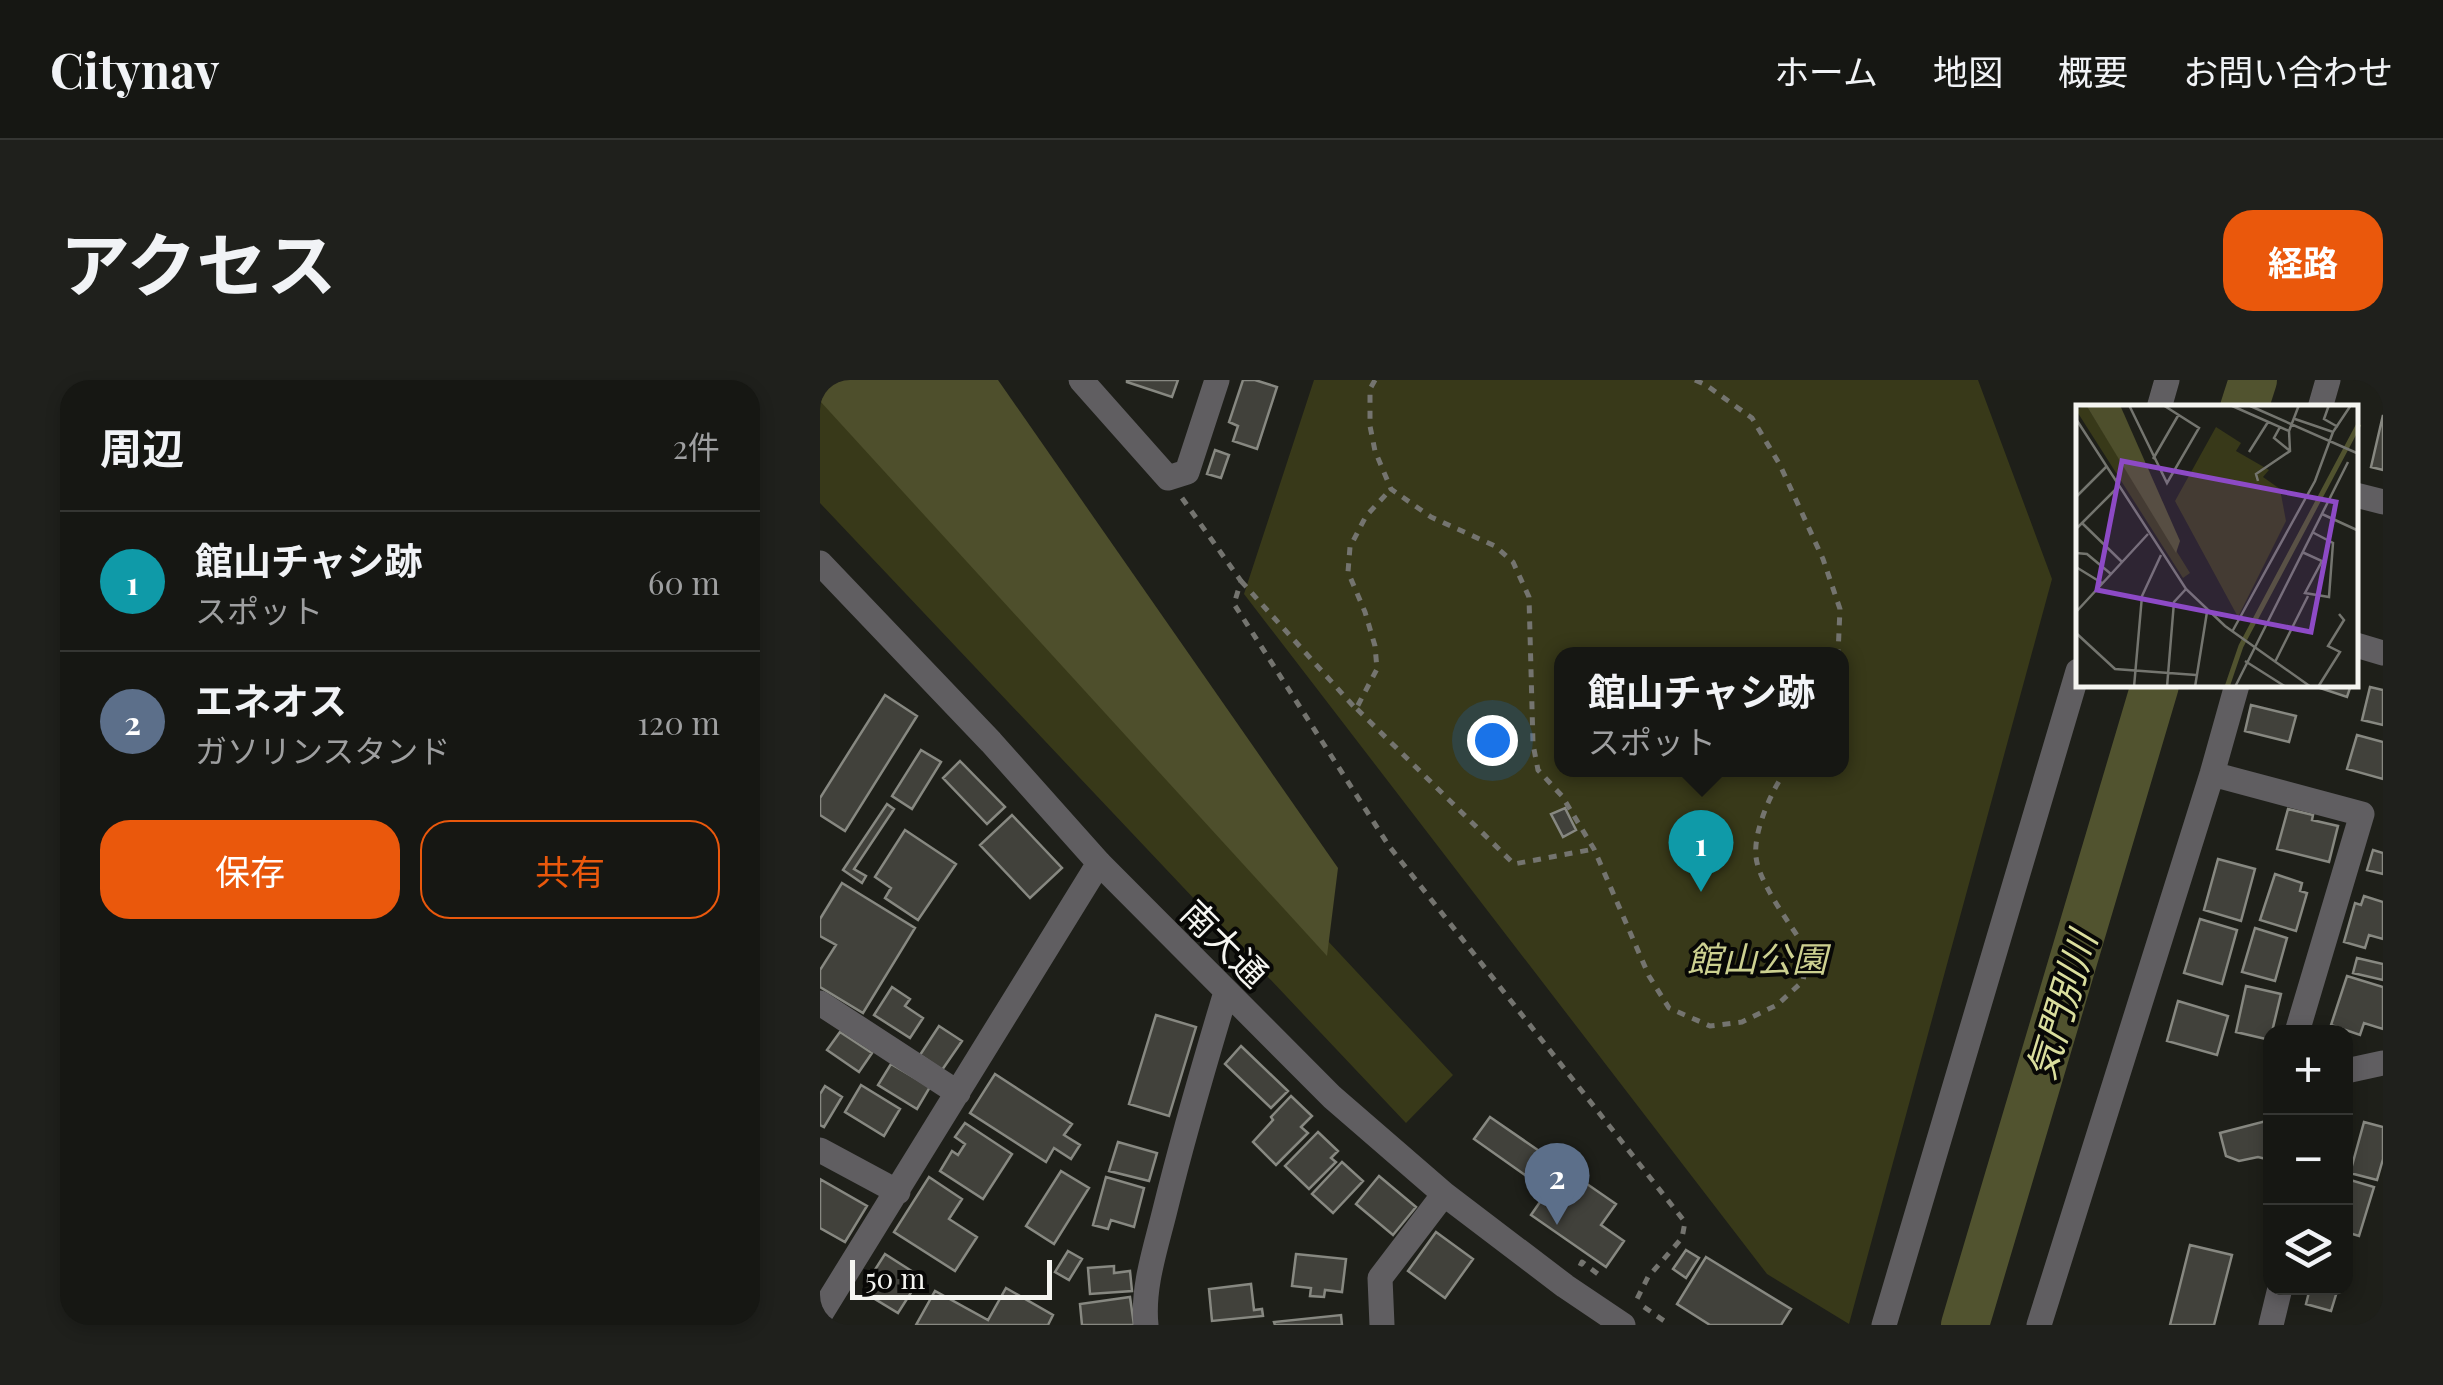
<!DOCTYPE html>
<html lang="ja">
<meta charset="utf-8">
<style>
:root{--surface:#161713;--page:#1f201c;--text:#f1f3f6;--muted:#9e9fa0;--line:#353633;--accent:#ea580c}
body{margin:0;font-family:"Playfair Display","Noto Sans JP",serif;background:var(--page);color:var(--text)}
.controls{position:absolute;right:30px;bottom:30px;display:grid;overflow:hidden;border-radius:20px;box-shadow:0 5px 15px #0003}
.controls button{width:90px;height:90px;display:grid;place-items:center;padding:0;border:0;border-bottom:2px solid var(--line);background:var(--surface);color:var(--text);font:50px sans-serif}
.scale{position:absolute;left:30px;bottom:25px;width:202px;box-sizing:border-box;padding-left:10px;border:5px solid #f5f5f1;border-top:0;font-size:28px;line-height:35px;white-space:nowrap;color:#f5f5f1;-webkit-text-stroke:8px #080806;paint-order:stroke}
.you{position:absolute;left:672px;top:360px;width:35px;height:35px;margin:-25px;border:8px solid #fff;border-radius:50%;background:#1a73e8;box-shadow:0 0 0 15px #1a73e833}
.badge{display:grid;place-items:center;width:65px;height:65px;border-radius:50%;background:var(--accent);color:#fff;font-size:32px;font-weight:700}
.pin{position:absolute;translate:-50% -82px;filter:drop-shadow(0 2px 5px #0008)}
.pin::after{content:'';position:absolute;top:52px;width:35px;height:30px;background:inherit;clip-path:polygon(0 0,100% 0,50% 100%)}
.popup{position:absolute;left:734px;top:267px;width:295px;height:130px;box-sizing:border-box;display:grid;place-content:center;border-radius:20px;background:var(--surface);filter:drop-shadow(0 2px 8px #0005);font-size:32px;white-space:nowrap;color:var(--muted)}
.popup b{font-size:38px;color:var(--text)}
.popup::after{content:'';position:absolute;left:50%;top:100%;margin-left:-20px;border:20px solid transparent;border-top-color:var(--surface)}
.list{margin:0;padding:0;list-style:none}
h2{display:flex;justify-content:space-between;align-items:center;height:130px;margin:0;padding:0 40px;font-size:42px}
h2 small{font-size:32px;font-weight:400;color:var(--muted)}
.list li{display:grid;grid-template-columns:65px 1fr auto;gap:30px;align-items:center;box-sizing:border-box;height:140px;padding:0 40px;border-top:2px solid var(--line)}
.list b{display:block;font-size:38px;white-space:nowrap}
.list p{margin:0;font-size:32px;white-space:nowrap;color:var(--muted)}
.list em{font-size:32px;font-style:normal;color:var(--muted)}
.actions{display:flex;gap:20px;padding:30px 40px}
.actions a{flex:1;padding:22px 0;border:2px solid var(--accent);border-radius:30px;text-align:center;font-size:35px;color:var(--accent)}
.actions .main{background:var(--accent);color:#fff}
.icon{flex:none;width:55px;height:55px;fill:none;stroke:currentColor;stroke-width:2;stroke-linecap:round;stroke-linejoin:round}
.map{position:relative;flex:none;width:1563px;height:945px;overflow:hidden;border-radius:30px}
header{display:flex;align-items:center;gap:60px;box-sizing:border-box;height:140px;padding:0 50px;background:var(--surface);border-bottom:2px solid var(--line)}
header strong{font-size:48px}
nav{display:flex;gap:55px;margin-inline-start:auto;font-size:35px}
.intro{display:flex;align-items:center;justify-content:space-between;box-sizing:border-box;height:240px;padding:0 60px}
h1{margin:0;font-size:70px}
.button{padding:25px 45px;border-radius:30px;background:var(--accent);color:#fff;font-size:35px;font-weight:700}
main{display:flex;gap:60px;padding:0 60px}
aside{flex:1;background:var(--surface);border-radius:30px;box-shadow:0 5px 15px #0003}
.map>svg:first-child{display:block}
.green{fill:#383919;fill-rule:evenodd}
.forest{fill:#4e4f2c}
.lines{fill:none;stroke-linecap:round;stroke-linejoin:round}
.river{stroke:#51532f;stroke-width:48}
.building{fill:#41413b;stroke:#878881;stroke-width:2.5}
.path{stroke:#74746f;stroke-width:5;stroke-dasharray:8 8;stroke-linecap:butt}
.minor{stroke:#605e61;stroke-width:25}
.labels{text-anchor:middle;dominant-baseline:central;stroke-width:8;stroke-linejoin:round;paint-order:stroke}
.street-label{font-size:35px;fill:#f5f5f1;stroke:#080806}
.park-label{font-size:35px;font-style:italic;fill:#ccd090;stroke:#080806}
.water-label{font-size:38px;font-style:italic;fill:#dade9d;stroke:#080806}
.inset-river{fill:none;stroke:#51532f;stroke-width:5}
.inset-road{fill:none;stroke:#74756f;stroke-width:2.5}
.view{fill:#8d4ac6;fill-opacity:0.15;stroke:#8d4ac6;stroke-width:5}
.inset-edge{fill:none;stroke:#f5f5f1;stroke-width:5}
</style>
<header>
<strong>Citynav</strong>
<nav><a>ホーム</a><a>地図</a><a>概要</a><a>お問い合わせ</a></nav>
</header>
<div class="intro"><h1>アクセス</h1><a class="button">経路</a></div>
<main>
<aside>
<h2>周辺<small>2件</small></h2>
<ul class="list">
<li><span class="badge" style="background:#0f9aa8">1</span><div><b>館山チャシ跡</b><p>スポット</p></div><em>60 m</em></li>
<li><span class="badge" style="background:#5c6f8a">2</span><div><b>エネオス</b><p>ガソリンスタンド</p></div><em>120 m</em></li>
</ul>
<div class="actions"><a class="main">保存</a><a>共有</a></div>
</aside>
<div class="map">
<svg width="1563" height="945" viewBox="0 0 1563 945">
<rect width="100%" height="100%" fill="#1e1f19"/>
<path class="green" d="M494 0H1158L1232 199 1029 944 947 894 424 214ZM741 274H1021V390H741Z
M0 17 633 695 586 743 0 123Z"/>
<path class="forest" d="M0 0H178L518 488 507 576 0 21Z"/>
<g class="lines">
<path class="river" d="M1424 28 1433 0
M1145 945 1335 305"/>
</g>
<path class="building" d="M307 0H358L352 17 307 2Z
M423 0H435L457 7 437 69 413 61 418 46 409 42Z
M1563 35V90L1551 87Z
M395 70 409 75 401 98 387 94Z
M1491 305H1531L1527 317Z
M1550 307 1563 310V345L1542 340Z
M65 315 97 336 25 451 0 435V418Z
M1431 325 1476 336 1469 362 1425 351Z
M1537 355 1563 362V399L1527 389Z
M101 370 121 382 92 429 72 416Z
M140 381 185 427 167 444 123 398Z
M67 424 74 429 34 489 46 496 42 503 23 490Z
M745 428 756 450 743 457 731 434Z
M1468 429 1493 435 1492 440 1518 446 1509 482 1457 469Z
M192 435 242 488 210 518 160 465Z
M85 450 136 484 98 540 65 518 71 508 55 497Z
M1553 470 1563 473V494L1547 490Z
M1398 479 1435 489 1421 541 1384 530Z
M1455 494 1482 503 1480 511 1487 513 1476 551 1440 540Z
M22 503 95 548 43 633 0 607V590L16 565 0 556V539Z
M1544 516 1563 522V559L1549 555 1545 568 1524 562 1535 523 1541 525Z
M1380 539 1417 550 1402 604 1364 593Z
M1435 548 1467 558 1455 601 1422 592Z
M1537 578 1563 584V600L1533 593Z
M1527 596 1563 607V649L1544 643 1540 655 1511 645Z
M1426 606 1461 614 1450 660 1416 652Z
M72 607 90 619 85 626 103 638 90 658 54 635Z
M1358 621 1408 636 1397 675 1347 661Z
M336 635 376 647 349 736 309 724Z
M119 646 142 661 122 690 100 675Z
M20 652 52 673 39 692 7 670Z
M421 666 468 711 451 728 405 684Z
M71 684 110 707 97 729 58 705Z
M175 694 252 744 244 755 260 765 251 779 234 768 226 782 150 733Z
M41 705 80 729 64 756 25 732Z
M5 706 22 717 4 747 0 745V714Z
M471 716 492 736 481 747 488 753 456 785 433 762 453 740 451 737Z
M670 737 796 824 781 845 804 861 786 887 711 835 729 809 741 818 745 812 710 788 705 795 654 759Z
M1446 741 1450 742V780L1438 777 1419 781 1406 776 1400 753Z
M1544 742 1563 747V779L1557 800 1530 793Z
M145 743 192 774 163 819 120 791 132 771 138 775 145 764 135 757Z
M498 752 518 771 511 778 516 782 489 809 465 786Z
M298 762 337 773 329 801 289 791Z
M522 782 543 801 513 833 492 814Z
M241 791 269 808 234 864 206 846Z
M559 796 596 827 573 855 536 824Z
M109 797 142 819 129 839 157 857 135 891 74 852Z
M286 797 324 808 314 847 291 840 288 849 273 845Z
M0 799 47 826 25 862 0 848Z
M1527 799 1554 807 1539 856 1526 852Z
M616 852 653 879 625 918 588 891Z
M1370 865 1412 875 1394 945H1350Z
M866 870 879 878 866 898 853 889Z
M248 871 262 879 249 900 235 892Z
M65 874 101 897 78 933 50 916 60 901 51 896Z
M476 874 526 879 522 912 505 910 504 917 490 916 491 908 472 906Z
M886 877 971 929 961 945H890L857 924Z
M294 886V893L310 891 312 911 270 914 268 888Z
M431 904 434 930 442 929 443 936 392 941 389 909Z
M186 908 233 935 228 945H96L115 911 168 940Z
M1490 908H1518L1511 931 1486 924Z
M310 917 314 945H262L260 924Z
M521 935 522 945H455L454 942Z"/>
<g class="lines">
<path class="path" d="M555 0 550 9V46L555 71 571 109 611 137 675 166 693 182 709 217 713 364 718 390 742 416 774 469 829 596 849 628 890 646 922 642 957 625 983 601 988 572C973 548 939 504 936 477 933 451 952 410 966 390
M875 0 886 5 932 38 960 85 1003 179 1020 229 1018 274
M362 118 421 201 414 224 569 466 865 842 862 858 828 897 816 921
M421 201 536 329 557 289 555 266 545 232 528 192 530 167 546 136 571 109
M537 329 694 484 774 469
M760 886 762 882 782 897
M824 927 850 945"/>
<path class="minor" d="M261 0 348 98 367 92 397 0
M1339 28 1347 0
M1500 28 1508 0
M1536 115 1563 122
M0 183 171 362 279 483 512 717 624 814 745 906 803 945
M1536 265 1563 273
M1392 394 1542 434 1477 652
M0 623 138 713
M1526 691 1563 683
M0 770 78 812
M0 935 279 483
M326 945C322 907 336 867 345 830 363 757 384 685 406 612
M562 945 560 898 624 814
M1064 945 1258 291
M1219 945 1392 394 1417 305
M1451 945 1460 908"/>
</g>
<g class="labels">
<g class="street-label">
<text transform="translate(406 562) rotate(45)">南大通</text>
</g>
<g class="park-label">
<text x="937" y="577">館山公園</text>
</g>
<g class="water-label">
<text transform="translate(1240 625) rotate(-73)">気門別川</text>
</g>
</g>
<g transform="translate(1256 25)">
<rect width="282" height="282" fill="#1e1f19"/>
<path d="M10 0 114 168 107 173 0 5ZM140 22 165 38 160 46 193 65 187 72 204 84 210 116 162 212 99 96Z" fill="#383919"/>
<path d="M10 0H44L104 136 100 148Z" fill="#4e4f2c"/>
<path class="inset-river" d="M151 282 165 241 283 19"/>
<path class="inset-road" d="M53 0 91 78 123 23 87 0M154 0 213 26 223 0M172 0 283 49M253 0 248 14 262 22M0 14 110 184 149 221 235 282M219 14 257 27 275 0M204 22 198 33 214 46M173 47 192 17M77 54 103 9M182 76 180 69 214 46 213 26M0 92 30 62M246 109 283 126M6 118 46 157M0 124 42 82M226 147 246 156 229 188 253 192 257 138 236 127M0 148 11 149 35 169M0 162 26 178M0 207 72 129M156 227 239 76 257 27M0 228 39 264 120 270M169 256 210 282M199 257 232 191M58 282 66 191 85 150M91 282 98 197 110 184M119 282 131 207M159 282 272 57M242 282 264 247 252 241 268 215 263 209"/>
<path class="view" d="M46 56 260 97 235 227 21 185Z"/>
<rect width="282" height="282" class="inset-edge"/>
</g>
</svg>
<div class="controls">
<button>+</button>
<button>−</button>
<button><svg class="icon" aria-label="layers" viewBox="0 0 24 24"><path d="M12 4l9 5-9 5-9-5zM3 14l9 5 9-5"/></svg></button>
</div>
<div class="scale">50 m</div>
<div class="you"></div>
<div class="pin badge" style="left:881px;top:512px;background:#0f9aa8">1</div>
<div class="popup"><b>館山チャシ跡</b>スポット</div>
<div class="pin badge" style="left:737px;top:845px;background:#5c6f8a">2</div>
</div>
</main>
